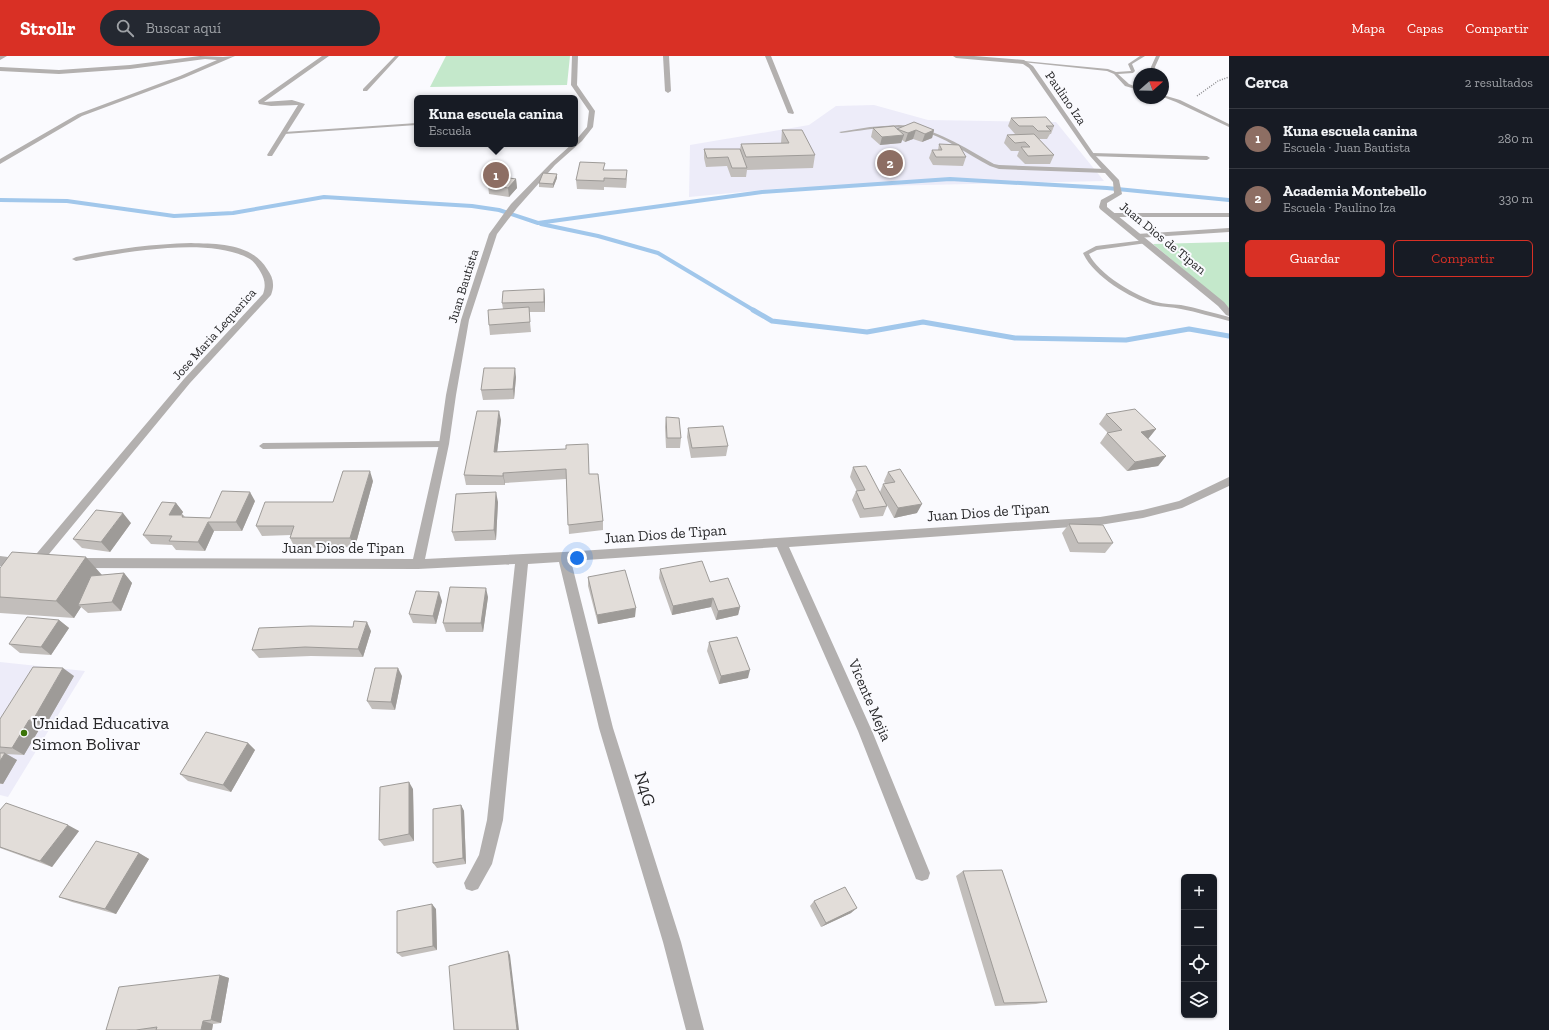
<!DOCTYPE html>
<html lang="es">
<meta charset="utf-8">
<style>
:root{--surface:#171b24;--page:#242831;--text:#f1f3f6;--muted:#9ea1a6;--line:#363941;--accent:#d93025}
body{margin:0;font-family:"Zilla Slab",serif;background:var(--page);color:var(--text)}
.controls{position:absolute;right:12px;bottom:12px;display:grid;overflow:hidden;border-radius:6px;box-shadow:0 1px 3px #0004}
.controls button{width:36px;height:36px;display:grid;place-items:center;padding:0;border:0;border-bottom:1px solid var(--line);background:var(--surface);color:var(--text);font:20px sans-serif}
.compass{position:absolute;left:1133px;top:12px;width:36px;height:36px;border-radius:50%;background:var(--surface);box-shadow:0 1px 3px #0004;rotate:70deg}
.you{position:absolute;left:577px;top:502px;width:14px;height:14px;margin:-10px;border:3px solid #fff;border-radius:50%;background:#1a73e8;box-shadow:0 0 0 6px #1a73e833}
.badge{display:grid;place-items:center;width:26px;height:26px;border-radius:50%;background:var(--accent);color:#fff;font-size:13px;font-weight:700}
.pin{position:absolute;translate:-50% -50%;border:2px solid #fff;box-shadow:0 1px 4px #0006}
.popup{position:absolute;left:414px;top:39px;width:164px;height:52px;box-sizing:border-box;display:grid;place-content:center;border-radius:6px;background:var(--surface);filter:drop-shadow(0 1px 3px #0005);font-size:13px;white-space:nowrap;color:var(--muted)}
.popup b{font-size:15px;color:var(--text)}
.popup::after{content:'';position:absolute;left:50%;top:100%;margin-left:-8px;border:8px solid transparent;border-top-color:var(--surface)}
.list{margin:0;padding:0;list-style:none}
h2{display:flex;justify-content:space-between;align-items:center;height:52px;margin:0;padding:0 16px;font-size:17px}
h2 small{font-size:13px;font-weight:400;color:var(--muted)}
.list li{display:grid;grid-template-columns:26px 1fr auto;gap:12px;align-items:center;box-sizing:border-box;height:60px;padding:0 16px;border-top:1px solid var(--line)}
.list b{display:block;font-size:15px;white-space:nowrap}
.list p{margin:0;font-size:13px;white-space:nowrap;color:var(--muted)}
.list em{font-size:13px;font-style:normal;color:var(--muted)}
.actions{display:flex;gap:8px;padding:12px 16px}
.actions a{flex:1;padding:9px 0;border:1px solid var(--accent);border-radius:6px;text-align:center;font-size:14px;color:var(--accent)}
.actions .main{background:var(--accent);color:#fff}
.icon{flex:none;width:22px;height:22px;fill:none;stroke:currentColor;stroke-width:2;stroke-linecap:round;stroke-linejoin:round}
.map{position:relative;flex:none;width:1229px;height:974px;overflow:hidden}
header{display:flex;align-items:center;gap:24px;box-sizing:border-box;height:56px;padding:0 20px;background:var(--accent);color:#fff}
header strong{font-size:19px}
nav{display:flex;gap:22px;margin-inline-start:auto;font-size:14px}
.search{width:280px;height:36px;background:var(--page);display:flex;align-items:center;gap:10px;box-sizing:border-box;padding:0 14px;border-radius:22px;color:var(--muted);font-size:15px}
main{display:flex}
aside{flex:1;background:var(--surface)}
.map>svg:first-child{display:block}
.built{fill:#edecf9}
.green{fill:#c4e8cb}
.lines{fill:none;stroke-linecap:round;stroke-linejoin:round}
.stream-far1{stroke:#a1c7eb;stroke-width:4}
.stream{stroke:#a1c7eb;stroke-width:5}
.path{stroke:#8e8e91;stroke-width:1.5;stroke-dasharray:1 1.5;stroke-linecap:butt}
.lane{fill:#b3b0af;fill-rule:evenodd}
.street{fill:#b3b0af;fill-rule:evenodd}
.wall{fill:#c2bebb}
.shaded-wall{fill:#9e9b98}
.building{fill:#e2ddd9;stroke:#9e9b98}
.poi-dot{fill:#3a7408;stroke:#fafafe;stroke-width:1.5}
.labels{text-anchor:middle;dominant-baseline:central;stroke-width:4;stroke-linejoin:round;paint-order:stroke}
.far-street-label{font-size:13px;fill:#28282a;stroke:#fafafe}
.street-label{font-size:15px;fill:#28282a;stroke:#fafafe}
.near-poi-label{font-size:18px;fill:#28282a;stroke:#fafafe;text-anchor:start}
.near-street-label{font-size:18px;fill:#28282a;stroke:#fafafe}
</style>
<header>
<strong>Strollr</strong>
<div class="search"><svg class="icon" aria-label="search" viewBox="0 0 24 24"><circle cx="10" cy="10" r="6"/><path d="M15 15l6 6"/></svg>Buscar aquí</div>
<nav><a>Mapa</a><a>Capas</a><a>Compartir</a></nav>
</header>
<main>
<div class="map">
<svg width="1229" height="974" viewBox="0 0 1229 974">
<rect width="100%" height="100%" fill="#fafafe"/>
<path class="built" d="M874 49 928 64 1056 66 1104 125 785 132 689 141 690 89 809 69 836 50Z
M0 606 85 615 8 741 0 739Z"/>
<path class="green" d="M446 0H570L567 29 430 31Z
M1229 186V252L1153 188Z"/>
<g class="lines">
<path class="stream-far1" d="M0 144 67 145 174 160 233 157 324 141 472 150 499 154 538 167 762 136 950 123 1107 132 1229 144
M541 168 598 180 658 197 755 255"/>
<path class="stream" d="M753 254 772 265 867 276 923 266 1015 282 1126 284 1189 273 1229 280"/>
<path class="path" d="M1197 40 1218 25 1229 21"/>
<path class="lane" d="M395 0H399L367 35H363V33Z
M1140 0H1145L1132 8 1135 15 1133 17 1118 18 1129 28 1139 32V34L1125 30 1114 18 1107 15 1022 6 1024 5 1108 13 1116 16 1131 15 1128 8Z
M1156 0H1160L1155 11 1154 18H1150L1151 11Z
M1163 39 1180 44 1229 68V71L1176 46 1163 41Z
M417 67V69L284 78 282 77 284 76Z
M899 69C935 71 963 91 994 108L999 109 1106 113 1109 115 1106 117 999 113 990 110C967 98 944 80 918 74 893 68 866 74 841 77L839 76 870 71Z
M1092 97 1207 100 1210 102 1207 104 1090 100V98Z
M1229 157V161H1111L1108 159 1111 157Z
M1229 172V176L1137 182 1134 180 1137 178Z
M1145 184 1147 185V187L1097 194 1089 198C1098 218 1136 240 1156 246 1164 248 1173 248 1181 249 1197 252 1213 257 1229 261V265C1213 261 1197 256 1181 253 1172 251 1162 251 1153 249 1130 242 1093 220 1083 197L1096 190Z
M444 385 448 388 444 391 263 393 259 390 263 387Z"/>
<path class="street" d="M0 0H7L0 4Z
M200 0 223 1 235 0 184 22 82 60 0 108V103L78 58 180 20 217 4 205 3 130 13 59 18 0 15V11L59 14 130 9Z
M322 0H329L264 46 292 44 305 48 272 100H268L267 99 298 49 271 50 259 48 258 45Z
M572 0H578L577 29 595 55 593 71 582 85 555 109 517 152 497 178 469 264 456 339 449 388 425 503 564 496 1100 461 1143 454 1179 445 1229 421V430L1182 452 1143 462 1100 469 789 491 872 675 930 817 928 823 922 825 916 823 858 675 777 491 571 505 613 672 681 886 704 974H686L663 886 599 672 559 506 528 508 503 764 492 808 478 833 472 835 466 833 464 827 479 799 487 764 515 508 418 513 75 512 71 510 69 507 71 504 75 502 413 503 439 388 446 339 461 264 489 178 511 148 551 107 572 88H575V85L587 71 589 55 571 29Z
M663 0H669L671 35 668 37 665 35Z
M765 0H771L794 57 793 58 788 57Z
M953 0H974L1024 4 1033 10 1094 98 1119 124 1122 138 1107 147V151L1224 246 1229 252V260L1226 259 1218 250 1100 153 1099 151 1101 144 1114 137 1113 126 1090 100 1029 12 1023 8 956 2Z
M191 187C218 188 251 187 267 213 273 221 275 229 271 239L190 327 40 509 36 511 32 509 30 506 32 503 184 323 263 238C266 230 265 223 260 215 257 210 253 204 248 202 206 180 121 197 76 205L72 203 76 201C114 193 152 188 191 187Z
M0 500 24 503 26 506 24 509 20 511 0 510Z"/>
</g>
<path class="wall" d="M1011 62 1054 70 1051 78H1050L1047 83H1039L1054 99 1050 108H1025L1017 100 1019 95H1011L1004 87 1007 79 1015 78 1008 70Z
M873 72 897 73 934 74 932 82 922 86 913 83 905 86 902 84 901 87 880 89 871 81Z
M782 74 815 99 813 112 747 114 746 121H731L727 110 706 111 704 102V93H740L741 88 781 87Z
M939 88 966 101 963 110 933 109 929 102 932 94H938Z
M605 114 627 123 626 132 604 131V134L577 133 576 124Z
M557 122 553 132 539 131V127Z
M516 123 517 132 509 141 489 138 488 129Z
M544 233 545 243V256H529L531 276 490 279 489 269 503 253 502 247Z
M516 321 514 343 483 344 481 334Z
M1106 358 1156 373 1148 383 1166 400 1158 410 1127 415 1100 387 1107 377H1108L1099 368Z
M666 361 681 382 680 392H666L665 371Z
M501 364 497 396 589 418 603 465V474L569 478 566 423 505 427V429H466L464 419Z
M688 372 728 390 726 400 691 402 687 381Z
M853 411 880 436 883 428H885L884 425 888 416 917 457 894 462 887 449V450L883 460 860 462 852 444 856 435H857L850 421Z
M373 425 355 491 295 492 290 482 291 479 262 480 256 470 333 446Z
M255 445 242 475H214L205 495 176 494 172 489 151 488 143 479 176 447 183 456 181 459H183L185 461 210 462Z
M498 446 496 484 455 485 452 476Z
M131 467 110 496 82 492 73 483Z
M1069 468 1113 487 1105 497 1070 496 1062 477Z
M0 512 102 519 124 517 132 527 121 555 88 557 81 551 74 562 0 557Z
M660 513 710 526 740 551 738 559 716 564 711 551 672 559 659 522Z
M588 521 635 561 598 568 588 530Z
M488 541 483 576H446L443 567Z
M442 545 436 568 413 567 409 558Z
M59 564 69 572 51 599 20 597 9 588Z
M371 575 363 601 311 600 259 602 252 594Z
M709 586 748 622 719 628 707 595Z
M74 620 44 672H40L24 699 5 698 17 704 3 728H0V663Z
M402 620 395 654 372 653 367 645Z
M248 687 255 694 231 736 188 725 180 718Z
M413 733 414 785 384 790 379 784Z
M461 749 464 755 466 808 437 812 433 807Z
M0 754 79 775 52 811 0 792Z
M139 797 149 803 116 858 72 846 59 841Z
M963 815 1047 946 1036 948 995 950 956 820Z
M814 845 851 857 821 871 810 850Z
M436 853 437 894 402 901 397 897Z
M220 919 229 922 221 967 213 968 212 974H106Z"/>
<path class="shaded-wall" d="M916 74 913 83 905 86 908 77Z
M934 74 932 82 922 86 925 78Z
M904 79 901 87 880 89 882 81Z
M557 118V122L553 132V128Z
M516 123 517 132 509 141 508 132Z
M544 233 545 243V256L544 246Z
M515 312 516 321 514 343 513 333Z
M499 355 501 364 496 405 494 396Z
M1156 373 1148 383 1141 376Z
M1166 400 1158 410 1127 415 1135 406Z
M370 415 373 425 355 491 350 482Z
M503 417 505 427V429L503 420Z
M250 436 255 445 242 475 236 466Z
M496 436 498 446 496 484 494 474Z
M176 447 183 456 176 468 169 459Z
M922 448 917 457 894 462 898 452Z
M123 457 131 467 110 496 101 486Z
M208 466 214 475 205 495 198 486Z
M86 501 102 519 78 549 81 551 74 562 56 545Z
M124 517 132 527 121 555 112 546Z
M486 532 488 541 483 576 481 567Z
M439 536 442 545 436 568 433 560Z
M713 542 711 551 672 559 673 550Z
M740 551 738 559 716 564 718 555Z
M636 552 635 561 598 568 597 559Z
M59 564 69 572 51 599 41 591Z
M367 566 371 575 363 601 358 593Z
M63 612 74 620 44 672 33 664Z
M398 612 402 620 395 654 391 646Z
M750 614 748 622 719 628 721 620Z
M29 664 40 672 24 699 12 692Z
M248 687 255 694 231 736 223 729Z
M5 697 17 704 3 728 0 727V705Z
M409 726 413 733 414 785 409 778Z
M461 749 464 755 466 808 463 802Z
M68 769 79 775 52 811 40 805Z
M139 797 149 803 116 858 105 853Z
M432 848 436 853 437 894 433 890Z
M857 852 851 857 821 871 826 867Z
M508 895 510 899 519 974H517Z
M220 919 229 922 221 967 211 964Z
M203 965 213 968 212 974H201Z"/>
<path class="building" d="M1046 61 1054 70H1046L1051 75H1038L1033 70H1019L1011 62Z
M914 66 934 74 925 78 916 74 908 77 897 73Z
M894 70 904 79 882 81 873 72Z
M782 74H802L815 99 746 101 741 88 789 87Z
M1034 78 1054 99 1028 100 1021 91H1030L1025 86 1015 87 1007 79Z
M939 88 959 89 966 101H936L932 94H942Z
M704 93H740L747 112H732L728 101 707 102Z
M580 106 605 107 603 114H627L626 123 604 122V125L576 124Z
M543 117 557 118 553 128 539 127Z
M497 120 516 123 508 132 488 129Z
M544 233V246L502 247 503 235Z
M529 251 530 266 489 269 488 254Z
M484 312H515L513 333 481 334Z
M1135 353 1156 373 1141 376 1166 400 1135 406 1107 377 1122 374 1106 358Z
M477 355H499L494 396 566 393V389L588 388 589 418H598L603 465 568 469 566 413 503 417V420L464 419Z
M666 361 679 362 681 382H667Z
M723 370 728 390 692 392 688 372Z
M866 410 887 450 864 453 856 435 865 434 853 411Z
M900 413 922 448 898 452 883 428 895 426 888 416Z
M343 415H370L350 482H290L294 470H256L265 446H333Z
M222 435 250 436 236 466H208L198 486 169 485 172 480 143 479 162 446 176 447 169 459H183L182 461 210 462Z
M496 436 494 474 452 476 456 438Z
M96 454 123 457 101 486 73 483Z
M1069 468 1103 469 1113 487H1078Z
M12 496 86 501 56 545 0 541V512Z
M702 505 710 526 728 522 740 551 718 555 713 542 673 550 660 513Z
M625 514 636 552 597 559 588 521Z
M124 517 112 546 78 549 91 520Z
M450 531 486 532 481 567H443Z
M416 535 439 536 433 560 409 558Z
M27 561 59 564 41 591 9 588Z
M354 565 367 566 358 593 305 591 252 594 259 572 311 570 353 571Z
M737 581 750 614 721 620 709 586Z
M33 611 63 612 33 664H29L12 692 0 691V663Z
M375 612H398L391 646 367 645Z
M206 676 248 687 223 729 180 718Z
M0 697H5L0 705Z
M409 726V778L379 784 380 731Z
M6 747 68 769 40 805 0 791V754Z
M461 749 463 802 433 807V753Z
M96 785 139 797 105 853 59 841Z
M1002 814 1047 946 1004 947 963 815Z
M845 831 857 852 826 867 814 845Z
M432 848 433 890 397 897V855Z
M508 895 517 974H454L449 910Z
M220 919 211 964 203 965 201 974H156L157 971 136 974H106L119 931Z"/>
<circle class="poi-dot" cx="24" cy="677" r="4"/>
<g class="labels">
<g class="far-street-label">
<text transform="translate(1066 42) rotate(55)">Paulino Iza</text>
<text transform="translate(1163 182) rotate(39)">Juan Dios de Tipan</text>
<text transform="translate(463 230) rotate(-73)">Juan Bautista</text>
<text transform="translate(214 278) rotate(-48)">Jose Maria Lequerica</text>
</g>
<g class="street-label">
<text transform="translate(988 456) rotate(-4)">Juan Dios de Tipan</text>
<text transform="translate(665 478) rotate(-4)">Juan Dios de Tipan</text>
<text x="343" y="492">Juan Dios de Tipan</text>
<text transform="translate(870 644) rotate(67)">Vicente Mejia</text>
</g>
<g class="near-poi-label">
<text x="32" y="667">Unidad Educativa<tspan x="32" dy="21">Simon Bolivar</tspan></text>
</g>
<g class="near-street-label">
<text transform="translate(645 733) rotate(73)">N4G</text>
</g>
</g>
</svg>
<div class="controls">
<button>+</button>
<button>−</button>
<button><svg class="icon" aria-label="locate" viewBox="0 0 24 24"><circle cx="12" cy="12" r="6"/><path d="M12 2v4M12 18v4M2 12h4M18 12h4"/></svg></button>
<button><svg class="icon" aria-label="layers" viewBox="0 0 24 24"><path d="M12 4l9 5-9 5-9-5zM3 14l9 5 9-5"/></svg></button>
</div>
<svg class="compass" viewBox="-18 -18 36 36"><path d="M0-13l5 13h-10z" fill="#e53935"/><path d="M0 13l5-13h-10z" fill="#9ea1a6"/></svg>
<div class="you"></div>
<div class="pin badge" style="left:496px;top:119px;background:#8d6e63">1</div>
<div class="popup"><b>Kuna escuela canina</b>Escuela</div>
<div class="pin badge" style="left:890px;top:107px;background:#8d6e63">2</div>
</div>
<aside>
<h2>Cerca<small>2 resultados</small></h2>
<ul class="list">
<li><span class="badge" style="background:#8d6e63">1</span><div><b>Kuna escuela canina</b><p>Escuela · Juan Bautista</p></div><em>280 m</em></li>
<li><span class="badge" style="background:#8d6e63">2</span><div><b>Academia Montebello</b><p>Escuela · Paulino Iza</p></div><em>330 m</em></li>
</ul>
<div class="actions"><a class="main">Guardar</a><a>Compartir</a></div>
</aside>
</main>
